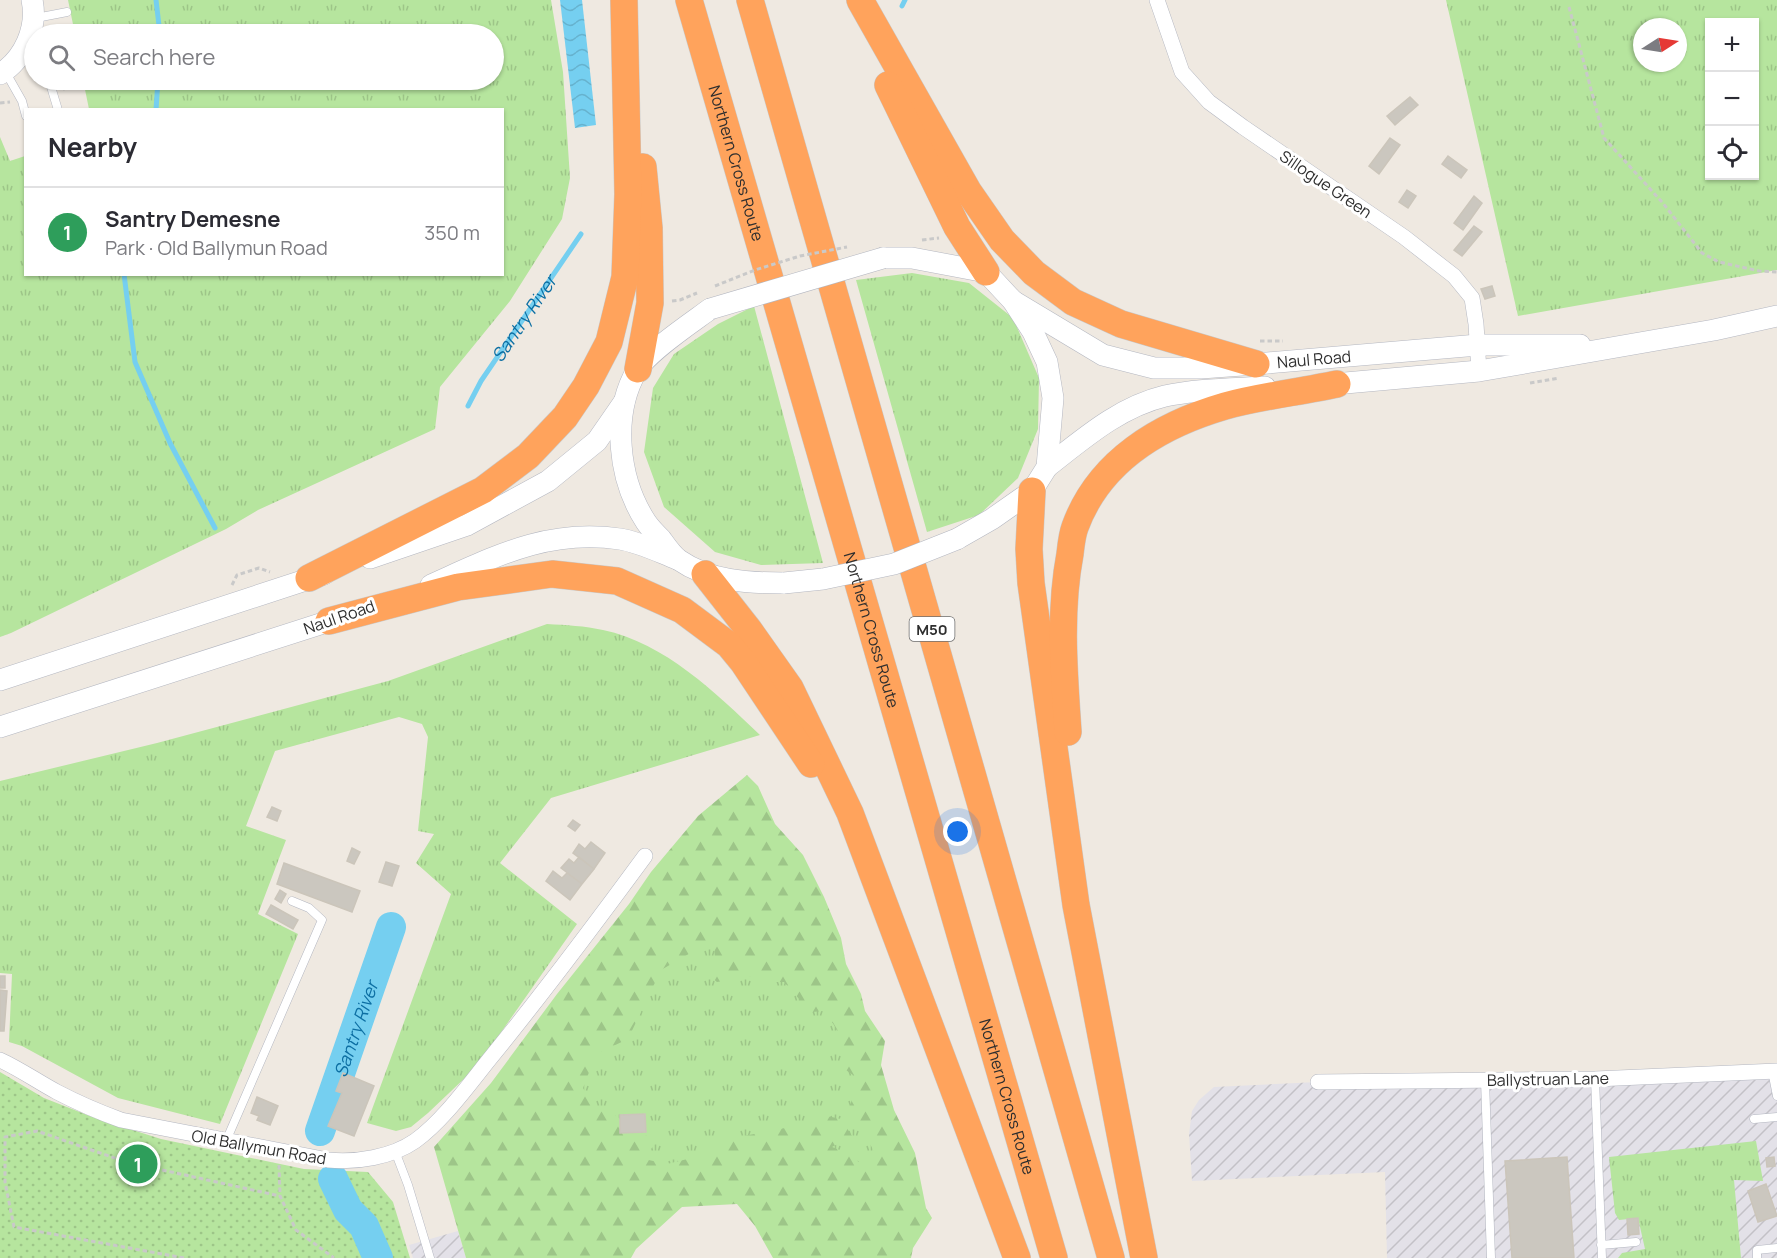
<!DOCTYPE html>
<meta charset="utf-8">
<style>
:root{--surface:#fff;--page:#f7f7f7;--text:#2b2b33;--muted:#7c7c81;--line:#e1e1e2;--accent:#4264fb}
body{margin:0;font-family:Manrope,sans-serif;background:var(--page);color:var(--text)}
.controls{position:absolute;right:18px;top:18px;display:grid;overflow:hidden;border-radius:0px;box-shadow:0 2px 4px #0004}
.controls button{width:54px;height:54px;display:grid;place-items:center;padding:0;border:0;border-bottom:2px solid var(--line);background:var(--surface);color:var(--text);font:30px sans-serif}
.compass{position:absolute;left:1633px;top:18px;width:54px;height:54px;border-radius:50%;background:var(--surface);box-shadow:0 2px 4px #0004;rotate:78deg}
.you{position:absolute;left:958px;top:832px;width:21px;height:21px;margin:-15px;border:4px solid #fff;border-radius:50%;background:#1a73e8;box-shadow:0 0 0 9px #1a73e833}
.badge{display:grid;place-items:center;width:39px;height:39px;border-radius:50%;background:var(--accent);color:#fff;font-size:20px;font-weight:700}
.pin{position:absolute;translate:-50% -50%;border:3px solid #fff;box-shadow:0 2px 6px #0006}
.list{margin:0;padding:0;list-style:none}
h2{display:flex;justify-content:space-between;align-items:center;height:78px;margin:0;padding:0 24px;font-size:26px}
h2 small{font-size:20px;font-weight:400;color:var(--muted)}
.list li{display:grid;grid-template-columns:39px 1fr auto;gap:18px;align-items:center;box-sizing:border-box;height:90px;padding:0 24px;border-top:2px solid var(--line)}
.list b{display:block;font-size:22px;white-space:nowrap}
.list p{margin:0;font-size:20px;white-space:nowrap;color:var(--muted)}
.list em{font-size:20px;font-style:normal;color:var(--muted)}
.icon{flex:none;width:33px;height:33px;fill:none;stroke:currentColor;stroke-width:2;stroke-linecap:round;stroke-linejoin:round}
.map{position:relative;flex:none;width:1777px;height:1258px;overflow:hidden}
.search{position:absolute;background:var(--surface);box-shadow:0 2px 4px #0004;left:24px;top:24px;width:480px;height:66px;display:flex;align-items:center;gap:15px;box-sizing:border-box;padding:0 21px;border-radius:33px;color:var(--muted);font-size:22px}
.panel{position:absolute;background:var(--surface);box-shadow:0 2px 4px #0004;left:24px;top:108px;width:480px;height:168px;border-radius:0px}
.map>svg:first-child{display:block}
.industrial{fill:url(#industrial-furrows)}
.grass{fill:url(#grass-tufts);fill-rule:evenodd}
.forest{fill:url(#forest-firs);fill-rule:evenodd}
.park{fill:url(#park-dots)}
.water{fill:url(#water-waves)}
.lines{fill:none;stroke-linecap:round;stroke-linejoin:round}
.stream{stroke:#75cff0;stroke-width:5}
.river{stroke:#75cff0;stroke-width:30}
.building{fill:#cbc7bf;stroke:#cbc5ba;stroke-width:1.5}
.lane-casing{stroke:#b4b7c1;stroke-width:9}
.street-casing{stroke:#b4b7c1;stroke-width:16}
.secondary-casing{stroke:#b4b7c1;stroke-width:22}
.highway-casing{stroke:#c9c9c9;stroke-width:28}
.path{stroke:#c9c9c9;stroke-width:3;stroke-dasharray:4.5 3;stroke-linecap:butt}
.lane{stroke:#fff;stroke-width:8}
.street{stroke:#fff;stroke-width:15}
.secondary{stroke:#fff;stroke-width:21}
.highway{stroke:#ffa35c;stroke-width:27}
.secondary-bridge-casing{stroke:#b4b7c1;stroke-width:22;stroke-linecap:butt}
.path-bridge{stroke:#c9c9c9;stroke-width:3;stroke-dasharray:4.5 3;stroke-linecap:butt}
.secondary-bridge{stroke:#fff;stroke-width:21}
.labels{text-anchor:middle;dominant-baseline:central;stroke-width:6;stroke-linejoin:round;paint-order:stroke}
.shield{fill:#fff;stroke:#6d6d6d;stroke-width:1.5}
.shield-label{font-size:15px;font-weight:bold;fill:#2e2e2e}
.street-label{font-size:16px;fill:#2e2e2e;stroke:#fff}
.water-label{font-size:18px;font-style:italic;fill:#0d6fa3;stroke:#fff}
</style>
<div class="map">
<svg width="1777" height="1258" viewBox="0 0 1777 1258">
<defs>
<pattern id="industrial-furrows" width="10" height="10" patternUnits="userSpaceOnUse" patternTransform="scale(1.5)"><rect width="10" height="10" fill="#e3e1e8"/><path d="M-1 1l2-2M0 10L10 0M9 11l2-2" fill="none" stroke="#c3c1c7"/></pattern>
<pattern id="grass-tufts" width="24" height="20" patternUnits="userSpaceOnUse" patternTransform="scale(1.5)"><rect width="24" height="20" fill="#b6e59e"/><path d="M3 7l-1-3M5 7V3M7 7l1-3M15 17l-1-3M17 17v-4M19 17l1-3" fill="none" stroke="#9dc588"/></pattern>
<pattern id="forest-firs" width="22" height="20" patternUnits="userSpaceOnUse" patternTransform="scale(1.5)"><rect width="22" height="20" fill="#b6e59e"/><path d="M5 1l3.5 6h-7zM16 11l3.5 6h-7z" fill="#9dc588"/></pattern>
<pattern id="park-dots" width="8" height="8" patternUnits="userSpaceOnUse" patternTransform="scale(1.5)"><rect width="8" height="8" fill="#b6e59e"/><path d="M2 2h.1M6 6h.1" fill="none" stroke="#9dc588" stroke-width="1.8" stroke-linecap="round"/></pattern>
<pattern id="water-waves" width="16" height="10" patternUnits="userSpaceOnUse" patternTransform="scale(1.5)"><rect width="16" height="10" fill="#75cff0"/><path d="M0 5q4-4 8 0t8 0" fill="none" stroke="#66b2ce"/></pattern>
</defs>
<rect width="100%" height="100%" fill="#efe9e1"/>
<path class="industrial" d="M1777 1071V1258H1387L1385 1172 1192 1181 1189 1134 1192 1111 1199 1100 1214 1087 1318 1082Z
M458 1231 466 1258H413L409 1245Z"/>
<path class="grass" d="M68 0H551L563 72 570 178 562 219 510 301 440 387 435 429 258 510 226 529 11 633 0 637V137L10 161 25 156 26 274H502V110L89 109 83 80H494V34H75Z
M1446 0H1777V270L1518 316ZM1754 22V176H1710V22ZM1642 27H1678V63H1642Z
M912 273 969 283 1013 318 1039 378 1038 429 1018 478 979 515 927 532 856 280Z
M754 306 823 563 761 565 715 552 664 507 644 452 653 388 674 354 718 324Z
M547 624C566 625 585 626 603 630 665 643 716 693 760 735L551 798 500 863 577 924 497 1038 468 1075 428 1113 411 1127 396 1131 367 1123 451 894 416 863 434 834 418 831 428 737 422 724 399 717 275 751 246 826 286 840 258 914 298 934 220 1124 118 1098 22 1046 9 1042 12 974 0 973V781L157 743 388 681Z
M659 936 706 938 847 1004 889 1158 879 1175 694 1166 637 1169 559 1087Z
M1756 1141 1763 1181 1734 1180 1741 1258H1618L1622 1253 1645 1249 1638 1218 1619 1220 1615 1213 1609 1157Z"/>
<path class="forest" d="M747 775 758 786 775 824 803 855 824 897 841 938 846 964 861 994 865 1011 885 1041 881 1065 894 1110 915 1153 926 1208 932 1218 913 1248 911 1258H773L755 1226 737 1204 682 1207 636 1249 631 1258H466L434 1147 491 1083 557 994 629 904 651 872 698 816ZM706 944 714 945 715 959 711 977 717 982 754 976 763 982H784L800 1000 801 1013 823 1011C846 1037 837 1038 843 1068L853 1075 854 1090 850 1107 876 1155 867 1169 848 1153 832 1147 852 1136 841 1119 822 1115 800 1125 724 1140 708 1154 667 1164 644 1159 656 1142 608 1111 595 1109 583 1088 596 1054 628 1039 661 970Z"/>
<path class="park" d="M0 1072 44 1098 95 1118 161 1139 304 1169 368 1172 393 1202 410 1258H0Z"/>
<path class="water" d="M560 0H582L596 125 575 128Z"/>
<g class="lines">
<g class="stream">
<path d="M156 0 160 34"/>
<path d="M902 6 905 0"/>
<path d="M156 110 158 80"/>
<path d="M124 274 135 362 170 443 215 528"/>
<path id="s1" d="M468 406 481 381 581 234"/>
</g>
<g class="river">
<path id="s2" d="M320 1131 391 927"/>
<path d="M333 1179 348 1210 364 1226 378 1258"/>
</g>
</g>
<path class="building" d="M1410 97 1418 105 1395 125 1387 116Z
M1390 138 1400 145 1379 174 1369 166Z
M1448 156 1467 170 1461 178 1442 164Z
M1407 190 1416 196 1408 208 1399 202Z
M1474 196 1482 203 1463 230 1454 223Z
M1474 226 1482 232 1462 256 1454 250Z
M1492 286 1495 296 1485 299 1481 289Z
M272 807 281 811 277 821 267 817Z
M573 820 580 825 575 831 568 826Z
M591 842 605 853 594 869 573 853 579 844 585 849Z
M352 848 360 852 354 864 347 861Z
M579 857 594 869 582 884 561 868 569 859 574 863Z
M386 862 399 866 392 886 379 882Z
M284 863 360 891 352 912 277 884Z
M553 871 562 878 567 873 582 884 570 900 546 881Z
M280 890 286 894 281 903 275 899Z
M271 905 298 920 293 929 266 914Z
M0 976H5V988H0Z
M0 990 7 991 4 1031H0Z
M343 1073 374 1086 354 1136 328 1126 342 1093 336 1091Z
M257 1097 278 1106 270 1125 257 1120 259 1116 251 1113Z
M645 1114 646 1132 620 1133V1115Z
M1567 1157 1574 1258H1512L1505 1161Z
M1774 1157 1775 1166 1767 1167 1766 1158Z
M1766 1184 1777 1216 1758 1222 1748 1191Z
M1638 1218 1639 1234 1628 1235 1627 1219Z"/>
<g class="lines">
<g class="lane-casing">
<path id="lane" d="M36 18 67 12
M5 71 22 101 26 116
M49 80 58 110
M1772 1071 1777 1096
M1595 1079 1602 1258
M1485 1080 1491 1258
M1754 1119 1777 1117
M226 1141 322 920 309 908 292 901
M395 1151 408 1185 430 1258
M1601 1245 1636 1242
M1757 1258V1250L1777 1248"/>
</g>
<g class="street-casing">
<path id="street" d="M1157 0 1182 72 1209 102 1243 127 1404 237 1454 276 1472 298 1476 324 1479 371
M0 1060C20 1069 38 1082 57 1092 78 1103 99 1112 121 1120L328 1160C356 1163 392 1157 415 1141 444 1120 470 1083 492 1056 545 991 595 924 645 856
M1318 1082 1595 1079 1777 1071"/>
</g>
<g class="secondary-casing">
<g id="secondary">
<path d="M0 74C24 59 38 28 32 0"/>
<path d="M883 258H912L986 272 1013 301 1033 332 1047 362 1053 398 1047 467 1032 491 992 519 957 539"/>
<path id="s3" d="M1013 301 1103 355 1154 368H1201L1256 364 1478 345H1580"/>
<path d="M710 309C691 323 649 351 637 370 611 415 618 479 646 522 650 528 656 534 661 539 666 546 672 555 679 560 709 581 748 583 784 583"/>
<path d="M1323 385 1479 371 1714 330 1777 316"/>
<path d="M1047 467C1083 439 1119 407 1165 396 1197 389 1232 389 1265 387"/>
<path d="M370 558 467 525 548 481 597 441 624 402"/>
<path d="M431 585C494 557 548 528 620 539 639 542 659 552 677 559"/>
<path d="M0 680 324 574"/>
<path d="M0 727 342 617"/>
</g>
</g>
<g class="highway-casing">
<g id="highway">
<path id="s4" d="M689 0 1054 1258"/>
<path d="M750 0 1111 1258"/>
<path d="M860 0 968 191 1002 240 1034 273 1073 302 1121 324 1256 364"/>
<path d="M888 85 957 227 986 272"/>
<path d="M638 369 650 303 649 228 643 167"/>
<path d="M1032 491 1029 549 1031 583 1076 905 1144 1258"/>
<path d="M705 574 749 630 790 688 850 813 1017 1258"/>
<path d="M309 578 483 490 528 456 565 417 586 386 609 342 625 277 628 194 624 0"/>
<path d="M329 621 458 587 552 574 617 581 682 610 729 645 743 662 811 764"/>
<path d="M1068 732C1064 673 1059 612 1070 554 1071 545 1072 535 1075 527 1099 461 1160 425 1225 406 1261 396 1300 392 1337 384"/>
</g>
</g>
<path class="path" d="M1569 7 1604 138 1662 202 1702 253 1719 262 1759 271 1777 272
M57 25 58 34
M63 89 67 88 65 80
M0 103 10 102
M922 240 939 238
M672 301 680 300 697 293
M1260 341H1283
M1530 383 1559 378
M232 585 237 575 259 568 270 572
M279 1165 280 1196 296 1230 334 1258
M184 1258 14 1227 5 1182V1137L37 1131 126 1162 280 1196"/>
<use href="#lane" class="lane"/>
<use href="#street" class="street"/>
<use href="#secondary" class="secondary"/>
<use href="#highway" class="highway"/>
<g class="secondary-bridge-casing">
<path id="secondary-bridge" d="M710 309 883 258
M784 583 823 579 894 564 957 539"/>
</g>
<path class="path-bridge" d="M715 286 755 270 800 256 847 247"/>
<use href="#secondary-bridge" class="secondary-bridge"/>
</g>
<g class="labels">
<rect class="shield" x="909.5" y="617" width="45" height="24" rx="4.5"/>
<g class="shield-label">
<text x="932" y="629">M50</text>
</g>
<g class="street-label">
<text stroke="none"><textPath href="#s4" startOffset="170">Northern Cross Route</textPath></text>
<text transform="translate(1326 184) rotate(34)">Sillogue Green</text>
<text stroke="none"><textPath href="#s3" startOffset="318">Naul Road</textPath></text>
<text transform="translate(339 617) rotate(-19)">Naul Road</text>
<text stroke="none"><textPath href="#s4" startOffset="656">Northern Cross Route</textPath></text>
<text transform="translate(1548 1079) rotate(-1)">Ballystruan Lane</text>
<text stroke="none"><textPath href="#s4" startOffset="1142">Northern Cross Route</textPath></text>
<text transform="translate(259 1147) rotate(10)">Old Ballymun Road</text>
</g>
<g class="water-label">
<text stroke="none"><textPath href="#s1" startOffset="104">Santry River</textPath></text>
<text stroke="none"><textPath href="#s2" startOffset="108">Santry River</textPath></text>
</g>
</g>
</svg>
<div class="controls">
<button>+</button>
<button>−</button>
<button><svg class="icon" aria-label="locate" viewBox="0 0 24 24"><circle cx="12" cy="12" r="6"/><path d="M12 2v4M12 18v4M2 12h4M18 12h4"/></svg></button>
</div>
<svg class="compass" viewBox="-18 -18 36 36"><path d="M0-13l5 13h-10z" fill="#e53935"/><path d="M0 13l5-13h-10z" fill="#7c7c81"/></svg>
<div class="you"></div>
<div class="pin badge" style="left:138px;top:1164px;background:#2e9e5b">1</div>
<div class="search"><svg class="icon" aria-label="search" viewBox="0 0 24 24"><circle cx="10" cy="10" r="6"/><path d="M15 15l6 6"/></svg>Search here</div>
<section class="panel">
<h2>Nearby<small></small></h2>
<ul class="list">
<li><span class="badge" style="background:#2e9e5b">1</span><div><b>Santry Demesne</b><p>Park · Old Ballymun Road</p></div><em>350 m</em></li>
</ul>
</section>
</div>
